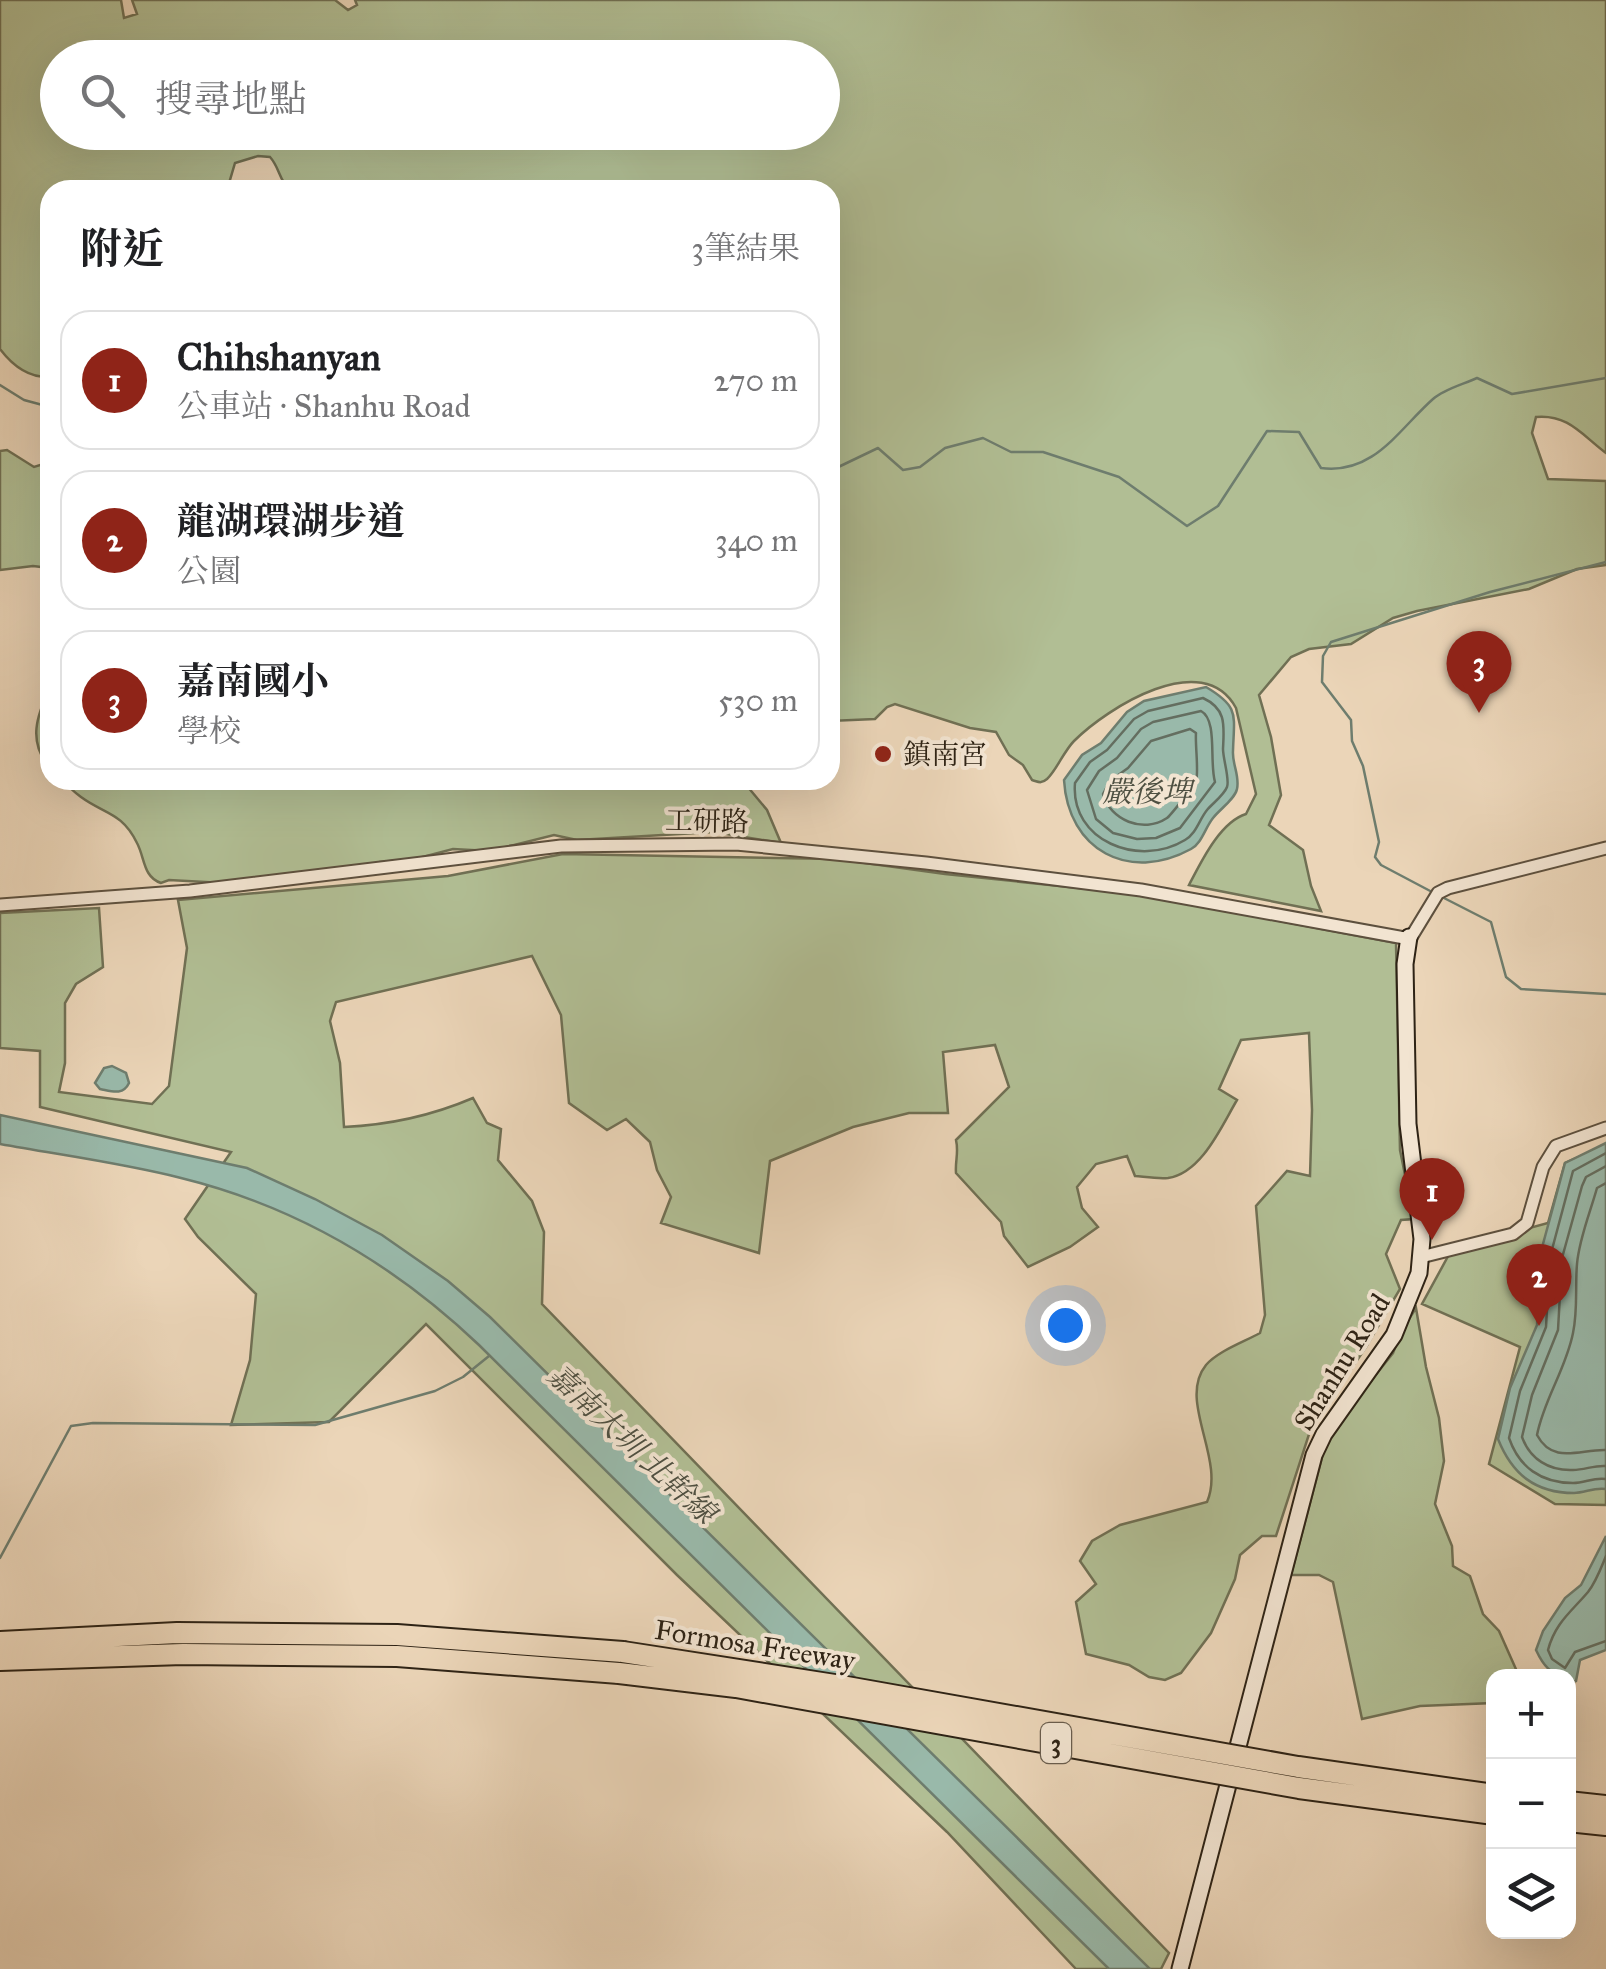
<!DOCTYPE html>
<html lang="zh-TW">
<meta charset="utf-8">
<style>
:root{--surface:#fff;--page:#f2f2f2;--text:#202124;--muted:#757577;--line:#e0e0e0;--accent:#8f2418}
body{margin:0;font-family:"IM FELL Great Primer","Noto Serif TC",serif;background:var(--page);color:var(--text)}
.controls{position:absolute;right:30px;bottom:30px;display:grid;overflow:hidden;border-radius:20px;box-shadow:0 10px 40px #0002}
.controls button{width:90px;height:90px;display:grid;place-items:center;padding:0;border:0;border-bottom:2px solid var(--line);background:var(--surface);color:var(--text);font:50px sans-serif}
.you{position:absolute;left:1065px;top:1325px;width:35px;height:35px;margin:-25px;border:8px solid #fff;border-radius:50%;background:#1a73e8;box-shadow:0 0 0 15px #1a73e833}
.badge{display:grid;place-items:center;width:65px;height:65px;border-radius:50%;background:var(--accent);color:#fff;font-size:32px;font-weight:700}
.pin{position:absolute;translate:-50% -82px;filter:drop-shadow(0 2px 5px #0008)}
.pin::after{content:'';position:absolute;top:52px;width:35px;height:30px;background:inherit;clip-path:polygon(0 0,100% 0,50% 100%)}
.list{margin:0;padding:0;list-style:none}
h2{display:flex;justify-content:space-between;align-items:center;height:130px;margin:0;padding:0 40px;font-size:42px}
h2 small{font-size:32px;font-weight:400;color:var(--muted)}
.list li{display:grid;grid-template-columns:65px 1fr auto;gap:30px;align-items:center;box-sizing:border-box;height:140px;margin:0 20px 20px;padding:0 20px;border:2px solid var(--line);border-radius:30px}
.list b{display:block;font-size:38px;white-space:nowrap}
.list p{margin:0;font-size:32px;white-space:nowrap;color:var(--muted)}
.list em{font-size:32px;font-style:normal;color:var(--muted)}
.icon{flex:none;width:55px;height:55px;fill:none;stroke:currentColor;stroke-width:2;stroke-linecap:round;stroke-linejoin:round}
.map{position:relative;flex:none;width:1606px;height:1969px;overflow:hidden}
.search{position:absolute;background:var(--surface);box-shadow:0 10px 40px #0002;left:40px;top:40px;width:800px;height:110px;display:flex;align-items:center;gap:25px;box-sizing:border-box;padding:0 35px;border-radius:55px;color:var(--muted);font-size:38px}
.panel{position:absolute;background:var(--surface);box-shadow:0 10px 40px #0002;left:40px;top:180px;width:800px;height:610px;border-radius:30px}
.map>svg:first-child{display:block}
.green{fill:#b1be94;stroke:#707054;stroke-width:2.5;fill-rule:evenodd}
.water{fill:#99b9aa;stroke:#6e7d6e;stroke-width:2.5}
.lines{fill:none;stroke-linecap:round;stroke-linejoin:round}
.shore{stroke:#646e60;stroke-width:2.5}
.stream{stroke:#6e7d6e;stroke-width:2.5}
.street-casing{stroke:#5d503e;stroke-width:15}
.secondary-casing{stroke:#2e2315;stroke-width:19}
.highway-casing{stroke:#2e2315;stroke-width:24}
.street{stroke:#f2e4d1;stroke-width:11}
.secondary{stroke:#f2e4d1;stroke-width:15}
.highway{stroke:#ebd5b8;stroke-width:20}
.highway-bridge-casing{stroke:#2e2315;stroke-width:24;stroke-linecap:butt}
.highway-bridge{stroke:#ebd5b8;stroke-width:20}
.poi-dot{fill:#8f2418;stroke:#f2e4d1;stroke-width:4}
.labels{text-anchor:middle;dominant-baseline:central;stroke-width:8;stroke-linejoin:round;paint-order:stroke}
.shield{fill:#f2e4d1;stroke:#695d4d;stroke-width:2.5}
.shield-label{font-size:25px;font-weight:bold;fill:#2e2315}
.poi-label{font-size:28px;fill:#2e2315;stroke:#f2e4d1;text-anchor:start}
.street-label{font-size:28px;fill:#2e2315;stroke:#f2e4d1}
.water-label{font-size:30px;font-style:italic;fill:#4e5042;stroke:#f2e4d1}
</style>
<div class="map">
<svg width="1606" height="1969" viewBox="0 0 1606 1969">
<rect width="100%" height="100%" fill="#ebd5b8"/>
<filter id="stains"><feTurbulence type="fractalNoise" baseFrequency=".002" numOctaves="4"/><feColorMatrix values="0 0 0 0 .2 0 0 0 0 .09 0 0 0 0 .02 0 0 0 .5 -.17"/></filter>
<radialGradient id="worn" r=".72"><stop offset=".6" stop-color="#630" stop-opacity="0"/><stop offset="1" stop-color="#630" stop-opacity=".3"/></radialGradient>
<path class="green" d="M0 0H121L124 18 137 14 132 0H335L348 10 357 5 355 0H1606V453C1582 435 1568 414 1536 417L1532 433 1548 479 1606 481V565L1577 569 1529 589 1417 611 1393 618 1351 644 1309 649 1291 657 1259 695 1271 737 1281 795 1269 825 1303 850 1311 886 1321 911 1189 885C1201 862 1220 822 1246 814L1256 794 1236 708C1203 647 1107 708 1074 741 1064 751 1056 771 1047 779 1041 784 1039 782 1032 780L1023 765 1009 755 996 732 970 728 895 704 887 707 875 719 830 721V190H290C279 181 280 168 270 157L258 156 235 163 227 190H50V377C29 378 12 365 0 349ZM58 58H822V132H58Z
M7 450 34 467 50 462V568L33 566 0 570V451Z
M50 687V768C27 742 37 715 50 687Z
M63 780H742L767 810 781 843 714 832 577 840 554 835 490 851 453 849 415 859 380 862 356 869 224 883 169 880 161 883C143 877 145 858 137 843 122 812 104 814 81 797 74 792 68 786 63 780Z
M563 854 836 859 945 874 1137 894 1396 943 1400 1150 1414 1219 1401 1220 1386 1254 1400 1289 1366 1347 1311 1428 1276 1536H1262L1240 1555 1235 1579 1211 1633 1181 1673 1165 1680 1149 1677 1129 1665 1086 1654 1076 1602 1096 1584 1080 1561 1092 1541 1120 1525 1207 1502C1226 1459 1177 1401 1206 1365 1218 1351 1244 1342 1260 1333L1265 1315 1256 1206 1287 1171 1310 1176 1312 1110 1309 1033 1241 1040 1219 1089 1237 1100C1222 1125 1202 1173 1168 1178 1158 1179 1146 1177 1135 1176L1127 1156 1096 1164 1077 1187 1082 1208 1098 1227 1070 1247 1028 1267 1004 1236 1001 1222 956 1173C955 1160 959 1153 956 1140L1009 1087 995 1045 943 1052 948 1113H909L853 1127 770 1161 759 1253 661 1223 671 1197 657 1170 650 1142 626 1119 607 1130 569 1103 561 1015 532 956 336 1002 330 1021 340 1063 344 1127C388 1125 431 1116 473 1098L487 1123 501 1129 498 1160 532 1201 544 1232 542 1304 1169 1953 1161 1969H1076L947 1832 677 1575 426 1324 329 1422 231 1425 250 1360 256 1294 198 1237 185 1219 231 1152 40 1107V1051L0 1048V913L99 908 103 967 76 984 65 1003V1063L59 1092 152 1104 169 1086 187 948 178 900 448 876Z
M1606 1145V1505L1555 1504 1489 1464 1520 1347 1422 1304 1452 1249 1548 1223 1565 1163Z
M1416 1308 1426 1367 1439 1418 1444 1461 1435 1504 1452 1546 1453 1566 1470 1576 1483 1614 1499 1631 1519 1676H1494L1493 1703 1420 1706 1362 1719 1333 1582 1319 1575H1291L1324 1450 1339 1421 1393 1353 1402 1330Z"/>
<path class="water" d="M1206 687C1240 707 1234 715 1233 751 1232 764 1240 776 1237 789 1235 799 1220 809 1213 818 1205 828 1202 843 1191 849 1129 883 1068 850 1064 780L1082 755 1101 743 1127 712 1144 701Z
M112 1066 126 1073 129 1083C123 1096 111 1091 100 1089L95 1083 104 1068Z
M0 1115 247 1168 315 1199 382 1235 448 1281 490 1317 1150 1969H1109L479 1345C395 1265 295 1206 181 1178 122 1163 60 1155 0 1144Z
M1606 1143V1489C1594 1487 1585 1493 1574 1493 1535 1493 1512 1474 1498 1439L1510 1388 1537 1325 1540 1255 1565 1163Z
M1606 1536V1650L1580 1660 1576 1681 1570 1683 1568 1676C1551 1676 1543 1665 1536 1650L1543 1631 1565 1598 1581 1585Z"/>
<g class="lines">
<path class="shore" d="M1203 698C1227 709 1224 726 1223 749 1223 759 1230 780 1227 787 1224 795 1213 803 1207 810 1199 820 1196 834 1185 840 1139 868 1070 841 1075 783L1090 762 1107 750 1134 719 1148 711Z
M1201 711C1218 720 1209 762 1215 782L1180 828 1156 838 1137 839 1113 833 1096 819 1087 790 1099 771 1117 758 1141 729 1153 722Z
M1190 729 1196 733C1195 744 1199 773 1196 781 1194 786 1170 816 1167 818 1143 834 1110 820 1103 794L1110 781 1128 768 1151 741Z
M1606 1153 1573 1171 1550 1257 1546 1327 1520 1391 1509 1438C1519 1467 1541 1483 1573 1483 1585 1483 1594 1477 1606 1479
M1606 1166 1586 1177 1582 1186 1562 1258 1558 1330 1532 1395 1522 1437C1530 1459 1549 1471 1573 1470 1585 1470 1594 1465 1606 1466
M1606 1183 1597 1188C1590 1213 1579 1239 1577 1264 1575 1287 1578 1310 1573 1333 1566 1369 1544 1399 1537 1435 1553 1465 1580 1449 1606 1450
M1606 1556C1601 1568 1596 1582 1588 1592 1571 1612 1555 1623 1548 1650L1552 1659 1565 1668 1575 1652 1606 1641"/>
<path class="stream" d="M0 385 24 400 50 407
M830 471 878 448 903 470 920 467 945 448 983 438 1011 452H1043L1119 477 1187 526 1218 506 1267 431 1299 432 1321 468C1374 475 1399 429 1433 399 1444 389 1464 384 1477 378L1512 394 1606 378
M1434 893 1381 865 1375 857 1379 842 1363 766 1352 741 1351 720 1322 682 1323 656 1331 642 1490 592 1606 562
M1442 897 1491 922 1506 977 1521 989 1606 994
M0 1558 71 1426 93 1423 315 1425 435 1391 463 1377 489 1356"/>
<g class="street-casing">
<path id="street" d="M0 905 190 891 561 846 736 844 926 863 1141 890 1410 939 1438 893 1448 888 1606 848
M1421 1257 1513 1234 1527 1223 1543 1167 1556 1146 1606 1128"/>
</g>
<g class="secondary-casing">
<path id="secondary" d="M1180 1969 1314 1455 1324 1434 1394 1335 1419 1273 1422 1239 1408 1124 1405 964 1409 937"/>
</g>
<g class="highway-casing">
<path id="highway" d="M0 1642 177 1633 397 1635 623 1652
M0 1660 183 1654 397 1656 619 1673
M1568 1802 1606 1806
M1568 1821 1606 1825"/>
</g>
<use href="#street" class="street"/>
<use href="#secondary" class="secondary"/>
<use href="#highway" class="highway"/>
<g class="highway-bridge-casing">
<path id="highway-bridge" d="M623 1652 841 1686 1298 1767 1494 1795
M619 1673 736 1687 1299 1788 1494 1814"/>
</g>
<use href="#highway-bridge" class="highway-bridge"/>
</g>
<circle class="poi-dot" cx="883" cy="754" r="10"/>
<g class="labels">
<rect class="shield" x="1041" y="1723" width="30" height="40" rx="8"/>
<g class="shield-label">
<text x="1056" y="1743">3</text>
</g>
<g class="poi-label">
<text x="903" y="754">鎮南宮</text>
</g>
<g class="street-label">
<text transform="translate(707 821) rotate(1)">工研路</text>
<text transform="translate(1342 1362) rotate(-58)">Shanhu Road</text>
<text transform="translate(755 1645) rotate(9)">Formosa Freeway</text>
</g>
<g class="water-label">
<text x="1147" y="792">嚴後埤</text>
<text transform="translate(632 1444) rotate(43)">嘉南大圳 北幹線</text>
</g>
</g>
<rect width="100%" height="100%" filter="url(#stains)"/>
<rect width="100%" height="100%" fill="url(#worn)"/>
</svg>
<div class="controls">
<button>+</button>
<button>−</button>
<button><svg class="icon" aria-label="layers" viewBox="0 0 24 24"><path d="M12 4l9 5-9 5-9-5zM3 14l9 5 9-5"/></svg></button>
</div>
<div class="you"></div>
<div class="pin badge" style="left:1432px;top:1240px">1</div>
<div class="pin badge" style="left:1539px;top:1326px">2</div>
<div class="pin badge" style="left:1479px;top:713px">3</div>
<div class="search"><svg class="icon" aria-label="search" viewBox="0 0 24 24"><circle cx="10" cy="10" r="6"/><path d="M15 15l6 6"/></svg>搜尋地點</div>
<section class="panel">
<h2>附近<small>3筆結果</small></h2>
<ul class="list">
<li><span class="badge">1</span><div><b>Chihshanyan</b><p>公車站 · Shanhu Road</p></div><em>270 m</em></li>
<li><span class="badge">2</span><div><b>龍湖環湖步道</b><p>公園</p></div><em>340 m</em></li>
<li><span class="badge">3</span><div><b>嘉南國小</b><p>學校</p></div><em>530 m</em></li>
</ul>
</section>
</div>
